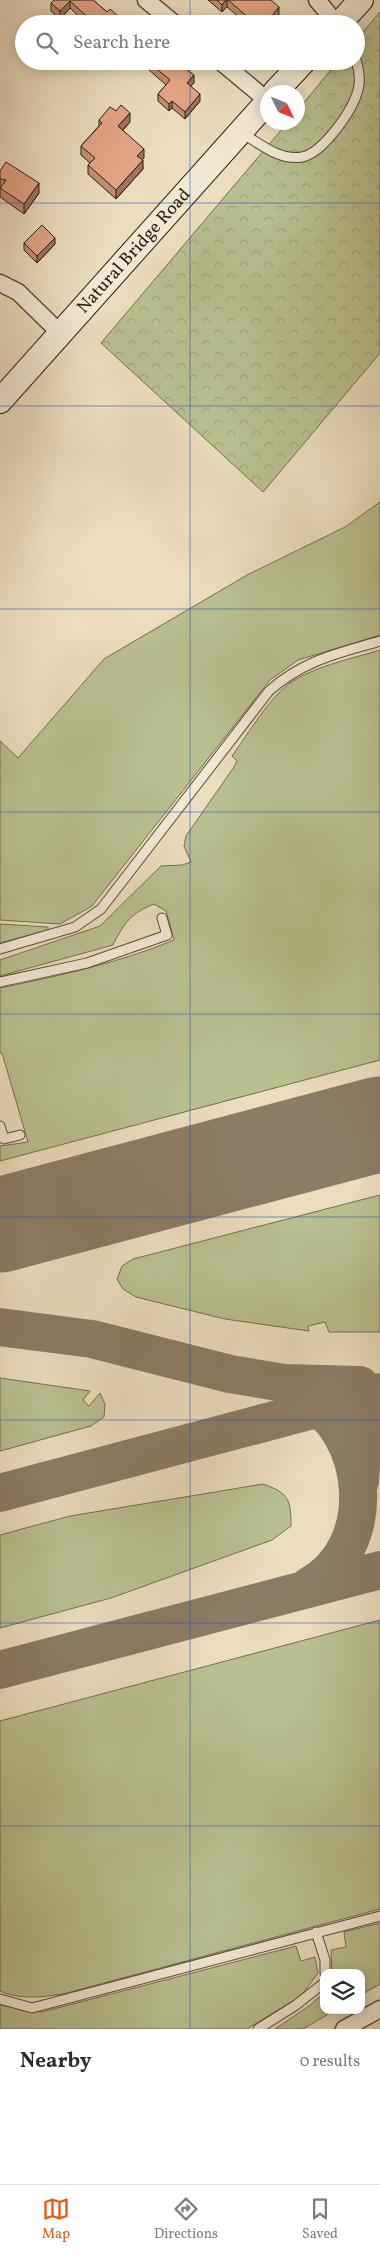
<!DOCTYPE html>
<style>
:root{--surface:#fff;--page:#f2f2f3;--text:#2b2b33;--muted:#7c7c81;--line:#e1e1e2;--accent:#ea580c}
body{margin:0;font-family:Vollkorn,serif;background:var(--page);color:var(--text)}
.controls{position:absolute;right:15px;bottom:15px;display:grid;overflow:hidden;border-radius:10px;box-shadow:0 2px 12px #0003}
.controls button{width:45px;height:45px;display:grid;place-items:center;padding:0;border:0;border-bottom:1px solid var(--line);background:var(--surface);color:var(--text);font:25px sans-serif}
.compass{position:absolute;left:260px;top:85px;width:45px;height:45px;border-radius:50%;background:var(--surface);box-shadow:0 2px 12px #0003;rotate:133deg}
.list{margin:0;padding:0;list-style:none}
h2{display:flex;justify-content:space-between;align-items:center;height:65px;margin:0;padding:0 20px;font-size:21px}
h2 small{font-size:16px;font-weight:400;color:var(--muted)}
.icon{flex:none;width:28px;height:28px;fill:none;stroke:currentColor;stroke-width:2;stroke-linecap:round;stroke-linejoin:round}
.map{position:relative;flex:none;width:380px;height:2029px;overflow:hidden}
.search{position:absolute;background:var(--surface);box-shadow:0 2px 12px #0003;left:15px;right:15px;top:15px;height:55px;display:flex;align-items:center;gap:12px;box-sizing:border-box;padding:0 18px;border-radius:28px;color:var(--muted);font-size:19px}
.sheet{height:155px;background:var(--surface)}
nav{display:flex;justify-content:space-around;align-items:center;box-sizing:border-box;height:70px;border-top:1px solid var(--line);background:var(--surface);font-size:14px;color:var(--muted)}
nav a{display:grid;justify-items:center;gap:2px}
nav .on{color:var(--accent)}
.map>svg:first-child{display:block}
.green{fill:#b9c090;stroke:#726e4e}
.park{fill:url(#park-crowns);stroke:#726e4e}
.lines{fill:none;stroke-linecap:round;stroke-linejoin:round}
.taxiway{stroke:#8a7c65;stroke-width:38}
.runway{stroke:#8a7c65;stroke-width:95}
.lane-casing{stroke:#5a4c38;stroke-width:11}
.street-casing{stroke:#5a4c38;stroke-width:19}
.secondary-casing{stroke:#2a1c0c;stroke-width:26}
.lane{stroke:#f2e9d5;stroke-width:9}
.street{stroke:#f2e9d5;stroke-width:16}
.secondary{stroke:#f2e9d5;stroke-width:24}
.wall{fill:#c48e73;stroke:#2a1c0c}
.shaded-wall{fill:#a0745e;stroke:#2a1c0c}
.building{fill:#e4a586;stroke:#2a1c0c}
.grid{fill:none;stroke:#1d4ed8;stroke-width:1;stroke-opacity:0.55}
.labels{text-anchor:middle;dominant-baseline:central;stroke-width:4.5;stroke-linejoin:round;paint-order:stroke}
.street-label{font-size:18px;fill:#2a1c0c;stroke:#f2e9d5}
</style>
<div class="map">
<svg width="380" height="2029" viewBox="0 0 380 2029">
<defs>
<pattern id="park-crowns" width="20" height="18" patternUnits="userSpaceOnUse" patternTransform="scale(1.25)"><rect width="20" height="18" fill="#b9c090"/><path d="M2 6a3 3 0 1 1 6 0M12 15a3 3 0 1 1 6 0" fill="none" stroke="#9fa47b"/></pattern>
</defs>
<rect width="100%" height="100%" fill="#ebddbe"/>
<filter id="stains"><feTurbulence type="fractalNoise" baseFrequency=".004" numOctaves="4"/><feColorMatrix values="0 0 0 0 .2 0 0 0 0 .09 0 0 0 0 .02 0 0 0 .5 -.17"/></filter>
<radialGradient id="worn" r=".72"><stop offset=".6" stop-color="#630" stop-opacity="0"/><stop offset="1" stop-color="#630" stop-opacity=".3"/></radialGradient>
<path class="green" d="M380 502V635L298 660 270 680 92 906 60 924 0 920V741L18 758 104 659 247 575 345 527Z
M380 650V1060L0 1161V1146L28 1142 2 1053H0V988C58 976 119 963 174 940L166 911 154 904C131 913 124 923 113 945L0 976V960L100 926 161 866 182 865 191 862 184 846 186 836 234 767 237 761 232 756C249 733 269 697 293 681 319 665 351 659 380 650Z
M0 924 48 927V930L0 943Z
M380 1195V1332H329L325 1322 308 1326 309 1331 225 1319 136 1297 123 1289 117 1279 122 1266 133 1259Z
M0 1378 90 1391 83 1400 89 1406 100 1393 105 1404 104 1417 91 1426 0 1451Z
M263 1484C289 1493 291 1500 291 1526L272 1540 111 1598 0 1628V1535L70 1516Z
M380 1620V1909L63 1994C41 1997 21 2000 0 1991V1721Z
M380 1923V1984L361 1995V1973H332L331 1950 346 1947 344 1932Z
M296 1946 301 1961 315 1957 318 1973 301 1996 247 2029H0V2005L42 2012Z
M324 1993V2010H335L303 2029H275L309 2006Z"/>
<path class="park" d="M380 12V353L263 492 101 343 287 123 298 122V110L338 61H356V40Z"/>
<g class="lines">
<path class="taxiway" d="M0 1327 92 1339 230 1374 284 1383 360 1385
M302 1396C371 1432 380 1548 309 1586
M360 1481C361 1459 365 1432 380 1415
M0 1493 380 1392
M0 1670 380 1570"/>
<path class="runway" d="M0 1225 380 1124"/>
<g class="lane-casing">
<path id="lane" d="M242 133C260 144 280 161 302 157 323 153 353 110 358 90 361 80 359 70 356 60
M0 949 75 927 101 909 269 691C304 660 336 654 380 641
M0 982 87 963 167 935 162 918
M0 1126 4 1139 20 1135
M316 1932 325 1960V1973
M0 1999 32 2008 380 1916
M258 2029 296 2005 324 1983"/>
</g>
<g class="street-casing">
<path id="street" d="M146 0 175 24
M317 0 337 24
M220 61 268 101
M0 283 18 292 60 333
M344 2029 380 2009"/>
</g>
<g class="secondary-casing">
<g id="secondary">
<path d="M339 24 361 0"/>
<path d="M275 92 304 61"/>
<path id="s1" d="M0 401 268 101"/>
</g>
</g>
<use href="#lane" class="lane"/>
<use href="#street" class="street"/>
<use href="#secondary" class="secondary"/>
</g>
<path class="wall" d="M54 0H93L107 12 127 24H87L70 8 60 19 51 11V3Z
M208 0H264L279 15 271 24H247L227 7 222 12Z
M139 61H172L194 83 190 86 200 101 185 119 172 108 169 111 158 101V94L166 85Z
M99 120 130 122 123 130 144 158 142 160 143 169 116 199 88 174V165L90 163 81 155V146L99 126Z
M0 171 39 193 24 214 0 197Z
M24 243 55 244 37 263 24 250Z"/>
<path class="shaded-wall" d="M226 0H227V7L222 12V5Z
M70 1V8L60 19V11Z
M279 7V15L271 24H265Z
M194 75V83L187 90V83Z
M200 94V101L185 119V112Z
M172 101V108L169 111V104Z
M130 113V122L118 135V126Z
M144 149V158L137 165V156Z
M143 160V169L116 199V190Z
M39 183V193L24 214V204Z
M55 238V244L37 263V256Z"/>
<path class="building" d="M54 0H93L107 12 110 9 127 24H95L70 1 60 11 51 3Z
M217 0H226L222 5Z
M228 0H271L279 7 265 24H247L250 19Z
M147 61H172L180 68 182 66 194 75 187 83 200 94 185 112 172 101 169 104 158 94 170 80Z
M121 105 130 113 118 126 144 149 137 156 143 160 116 190 88 165 95 158 81 146 102 123 99 120 110 107 116 111Z
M6 162 39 183 24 204 0 188 6 180 0 179V171Z
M42 225 55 238 37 256 24 243Z"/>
<path class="grid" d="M190 0V24M190 61V2029M0 203H380M0 406H380M0 609H380M0 812H380M0 1014H380M0 1217H380M0 1420H380M0 1623H380M0 1826H380"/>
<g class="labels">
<g class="street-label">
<text stroke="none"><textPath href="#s1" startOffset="201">Natural Bridge Road</textPath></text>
</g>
</g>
<rect width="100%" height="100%" filter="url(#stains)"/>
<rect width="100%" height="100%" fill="url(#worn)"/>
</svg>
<div class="controls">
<button><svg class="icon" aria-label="layers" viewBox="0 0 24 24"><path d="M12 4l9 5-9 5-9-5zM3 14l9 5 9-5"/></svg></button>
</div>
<svg class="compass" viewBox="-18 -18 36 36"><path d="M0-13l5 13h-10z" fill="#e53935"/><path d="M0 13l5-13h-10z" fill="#7c7c81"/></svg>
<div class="search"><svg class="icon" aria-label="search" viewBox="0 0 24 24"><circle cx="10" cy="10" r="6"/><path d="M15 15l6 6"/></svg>Search here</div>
</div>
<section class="sheet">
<h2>Nearby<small>0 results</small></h2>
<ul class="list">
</ul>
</section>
<nav>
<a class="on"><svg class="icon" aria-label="map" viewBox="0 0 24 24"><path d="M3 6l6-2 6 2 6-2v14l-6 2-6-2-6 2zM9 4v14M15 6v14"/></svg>Map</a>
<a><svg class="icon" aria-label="directions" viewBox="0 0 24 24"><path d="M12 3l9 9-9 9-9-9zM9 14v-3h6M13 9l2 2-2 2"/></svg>Directions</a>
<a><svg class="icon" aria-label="saved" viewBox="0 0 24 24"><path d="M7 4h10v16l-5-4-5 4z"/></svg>Saved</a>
</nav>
